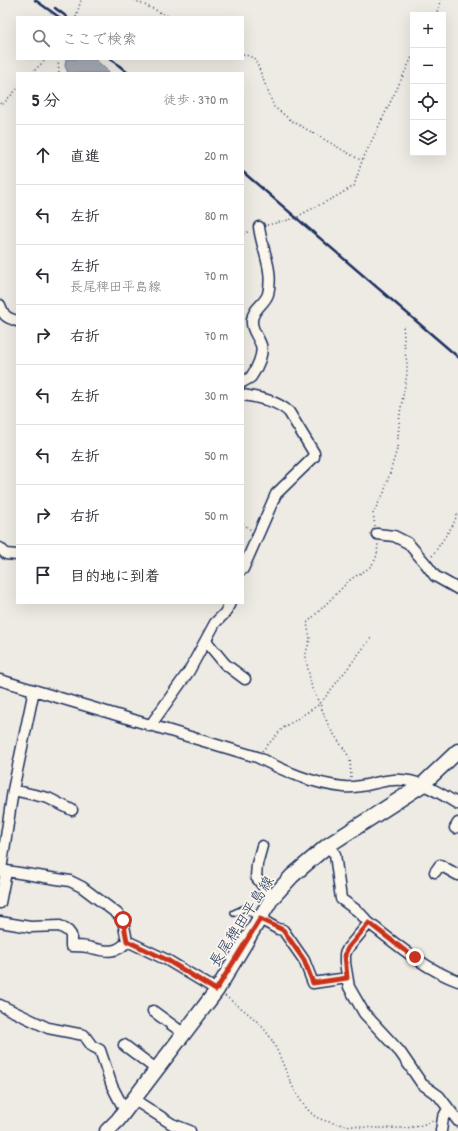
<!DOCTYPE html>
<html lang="ja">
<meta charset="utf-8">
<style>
:root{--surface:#fff;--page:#f7f7f7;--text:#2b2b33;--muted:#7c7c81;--line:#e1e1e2}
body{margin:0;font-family:"Patrick Hand","Klee One",sans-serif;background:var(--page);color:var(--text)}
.controls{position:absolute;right:12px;top:12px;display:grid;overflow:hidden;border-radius:0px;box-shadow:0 4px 16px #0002}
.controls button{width:36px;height:36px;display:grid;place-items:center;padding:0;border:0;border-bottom:1px solid var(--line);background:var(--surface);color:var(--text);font:20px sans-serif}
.stop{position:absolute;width:12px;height:12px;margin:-9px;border:3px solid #c8321e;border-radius:50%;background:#fff}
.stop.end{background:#c8321e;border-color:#fff;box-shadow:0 1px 4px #0008}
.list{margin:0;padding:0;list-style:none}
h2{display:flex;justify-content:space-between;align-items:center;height:52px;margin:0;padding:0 16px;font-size:17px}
h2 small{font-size:13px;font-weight:400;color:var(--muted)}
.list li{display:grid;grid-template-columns:26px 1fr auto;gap:12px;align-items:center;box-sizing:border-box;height:60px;padding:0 16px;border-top:1px solid var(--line)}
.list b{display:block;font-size:15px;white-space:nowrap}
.list p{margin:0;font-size:13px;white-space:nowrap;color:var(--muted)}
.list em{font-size:13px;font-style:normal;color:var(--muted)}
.icon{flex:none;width:22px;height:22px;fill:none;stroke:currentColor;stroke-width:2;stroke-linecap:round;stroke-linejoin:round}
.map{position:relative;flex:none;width:458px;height:1131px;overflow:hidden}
.search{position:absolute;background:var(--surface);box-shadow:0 4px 16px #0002;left:16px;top:16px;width:228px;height:44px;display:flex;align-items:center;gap:10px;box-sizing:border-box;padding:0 14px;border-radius:0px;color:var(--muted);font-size:15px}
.panel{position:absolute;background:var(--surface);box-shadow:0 4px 16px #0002;left:16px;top:72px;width:228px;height:532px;border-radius:0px}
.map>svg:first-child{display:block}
.water{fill:#a3a8b4;stroke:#6d7892}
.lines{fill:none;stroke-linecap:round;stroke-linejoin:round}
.lane-casing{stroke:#1b2f5e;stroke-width:8}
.street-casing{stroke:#1b2f5e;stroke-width:13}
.secondary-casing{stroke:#1b2f5e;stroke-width:17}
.path{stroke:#1b2f5e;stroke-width:1.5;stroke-dasharray:1 3;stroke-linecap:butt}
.lane{stroke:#fbf7ec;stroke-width:5}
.street{stroke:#fbf7ec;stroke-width:10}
.secondary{stroke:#fbf7ec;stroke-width:14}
.rail{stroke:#1b2f5e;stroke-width:2.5}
.route{stroke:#c8321e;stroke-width:5}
.labels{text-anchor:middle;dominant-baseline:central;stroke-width:3.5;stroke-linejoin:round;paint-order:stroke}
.street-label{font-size:15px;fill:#1b2f5e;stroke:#fbf7ec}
</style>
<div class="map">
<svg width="458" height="1131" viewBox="0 0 458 1131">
<rect width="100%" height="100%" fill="#eeebe4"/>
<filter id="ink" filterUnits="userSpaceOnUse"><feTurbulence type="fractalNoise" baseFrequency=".025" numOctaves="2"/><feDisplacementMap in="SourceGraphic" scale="8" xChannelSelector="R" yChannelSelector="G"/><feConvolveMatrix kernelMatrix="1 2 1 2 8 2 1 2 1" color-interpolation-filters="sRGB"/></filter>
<g filter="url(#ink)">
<path class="water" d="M66 59H95L110 73H68L65 66Z"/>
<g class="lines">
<g class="lane-casing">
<path id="lane" d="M234 913 245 908 259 919"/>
</g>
<g class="street-casing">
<path id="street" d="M0 305C4 316 5 317 17 321
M243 382C245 380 249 379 251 377 256 370 264 354 261 345 258 336 251 330 252 320 253 308 265 304 268 294 274 269 262 251 259 227
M243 395C260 398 276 400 289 412L314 453V457L276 494 243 569
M377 534 394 536 408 543 426 564 435 576 458 589
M0 548 6 554 17 555
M206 641 225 664 245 679
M0 680 257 757C284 771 313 784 344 787 361 789 376 781 393 780 417 778 438 792 458 804
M150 726 189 671 215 623 225 613 230 603
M13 790 48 798 72 810
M455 828 458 823
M262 846 257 864 256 877 272 898
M327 846 335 854 341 899 359 912 369 923 348 948 345 954V963L349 987 364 1013 400 1052 422 1084 439 1096 458 1121
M0 870 70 881 82 887 119 915 123 921 127 941 167 960 217 990
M1 870 13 790 34 690
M435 872 440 865 458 875
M0 903 6 872
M260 919 278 929 283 930 304 960 313 983 347 978
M0 922 30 927 60 926 68 931 71 935V946C77 946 82 946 87 947 102 950 117 956 127 941
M369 923C396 944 425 969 458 981
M0 1005 48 1028 84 1035 92 1046 100 1050 112 1086 125 1111
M153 1011 183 1033
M124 1045 156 1069
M133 1099 172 1124 190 1131
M441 1131 443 1118 448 1109"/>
</g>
<g class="secondary-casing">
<path id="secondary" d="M107 1131 118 1120 217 990 272 898 292 876 327 846 422 785 458 751"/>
</g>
<path class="path" d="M134 0 170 17
M435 15 439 8 440 0
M76 17 81 0
M243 54 254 58 258 66 274 107 292 121 362 161
M58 59 59 73
M32 73 46 59
M0 103 2 105 17 89
M267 225 297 218 300 215 337 196 354 186 362 161 413 55
M243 234 250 231
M243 524 251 530
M375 526 373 513 384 493 397 449 400 413 407 374V362L405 353 403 324
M432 556 453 525 458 512
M262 751 283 728 320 704 312 689 306 659V653L310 639 307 623 351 579 369 568 374 562 377 555 378 543
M351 778 350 758 329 727 320 704 371 638
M225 996C241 1008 259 1020 270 1037 285 1062 290 1093 312 1114 327 1128 392 1130 413 1127 420 1126 427 1123 433 1121"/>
<use href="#lane" class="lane"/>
<use href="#street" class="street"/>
<use href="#secondary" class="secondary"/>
<path class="rail" d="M35 0 59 17
M55 8 67 17
M111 59 128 73
M243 172 458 357"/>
</g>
</g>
<g class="lines" filter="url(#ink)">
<path class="route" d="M123 920 127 941 167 960 216 990 260 919 283 930 304 960 313 983 347 978 345 954 348 948 369 923 404 950 415 957"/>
</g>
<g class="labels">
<g class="street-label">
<text transform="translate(241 921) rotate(-57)">長尾稗田平島線</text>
</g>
</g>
</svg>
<div class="controls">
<button>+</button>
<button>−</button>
<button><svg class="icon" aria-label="locate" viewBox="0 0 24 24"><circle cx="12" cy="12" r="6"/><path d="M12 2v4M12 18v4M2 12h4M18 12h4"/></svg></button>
<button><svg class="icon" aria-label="layers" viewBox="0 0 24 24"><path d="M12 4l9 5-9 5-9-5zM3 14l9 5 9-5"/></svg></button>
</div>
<div class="stop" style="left:123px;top:920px"></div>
<div class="stop end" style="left:415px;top:957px"></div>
<div class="search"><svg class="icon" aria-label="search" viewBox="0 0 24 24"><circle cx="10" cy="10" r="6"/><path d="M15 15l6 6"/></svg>ここで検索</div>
<section class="panel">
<h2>5 分<small>徒歩 · 370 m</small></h2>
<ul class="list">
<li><svg class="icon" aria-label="ahead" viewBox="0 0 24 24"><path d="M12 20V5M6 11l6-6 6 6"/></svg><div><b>直進</b></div><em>20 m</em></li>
<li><svg class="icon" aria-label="left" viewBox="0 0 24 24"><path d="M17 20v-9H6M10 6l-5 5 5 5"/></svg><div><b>左折</b></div><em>80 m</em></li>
<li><svg class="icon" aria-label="left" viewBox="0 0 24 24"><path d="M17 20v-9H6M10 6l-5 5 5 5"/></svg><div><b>左折</b><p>長尾稗田平島線</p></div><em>70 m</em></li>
<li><svg class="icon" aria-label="right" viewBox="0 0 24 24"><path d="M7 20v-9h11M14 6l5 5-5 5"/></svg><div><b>右折</b></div><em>70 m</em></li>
<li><svg class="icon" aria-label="left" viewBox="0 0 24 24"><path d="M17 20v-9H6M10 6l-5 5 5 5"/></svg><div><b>左折</b></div><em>30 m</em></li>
<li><svg class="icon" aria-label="left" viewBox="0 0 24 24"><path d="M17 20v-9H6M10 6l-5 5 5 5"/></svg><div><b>左折</b></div><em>50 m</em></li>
<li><svg class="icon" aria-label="right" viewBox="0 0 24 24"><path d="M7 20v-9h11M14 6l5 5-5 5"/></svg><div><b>右折</b></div><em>50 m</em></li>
<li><svg class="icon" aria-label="arrive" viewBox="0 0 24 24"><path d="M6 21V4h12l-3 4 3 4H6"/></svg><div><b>目的地に到着</b></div></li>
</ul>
</section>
</div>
